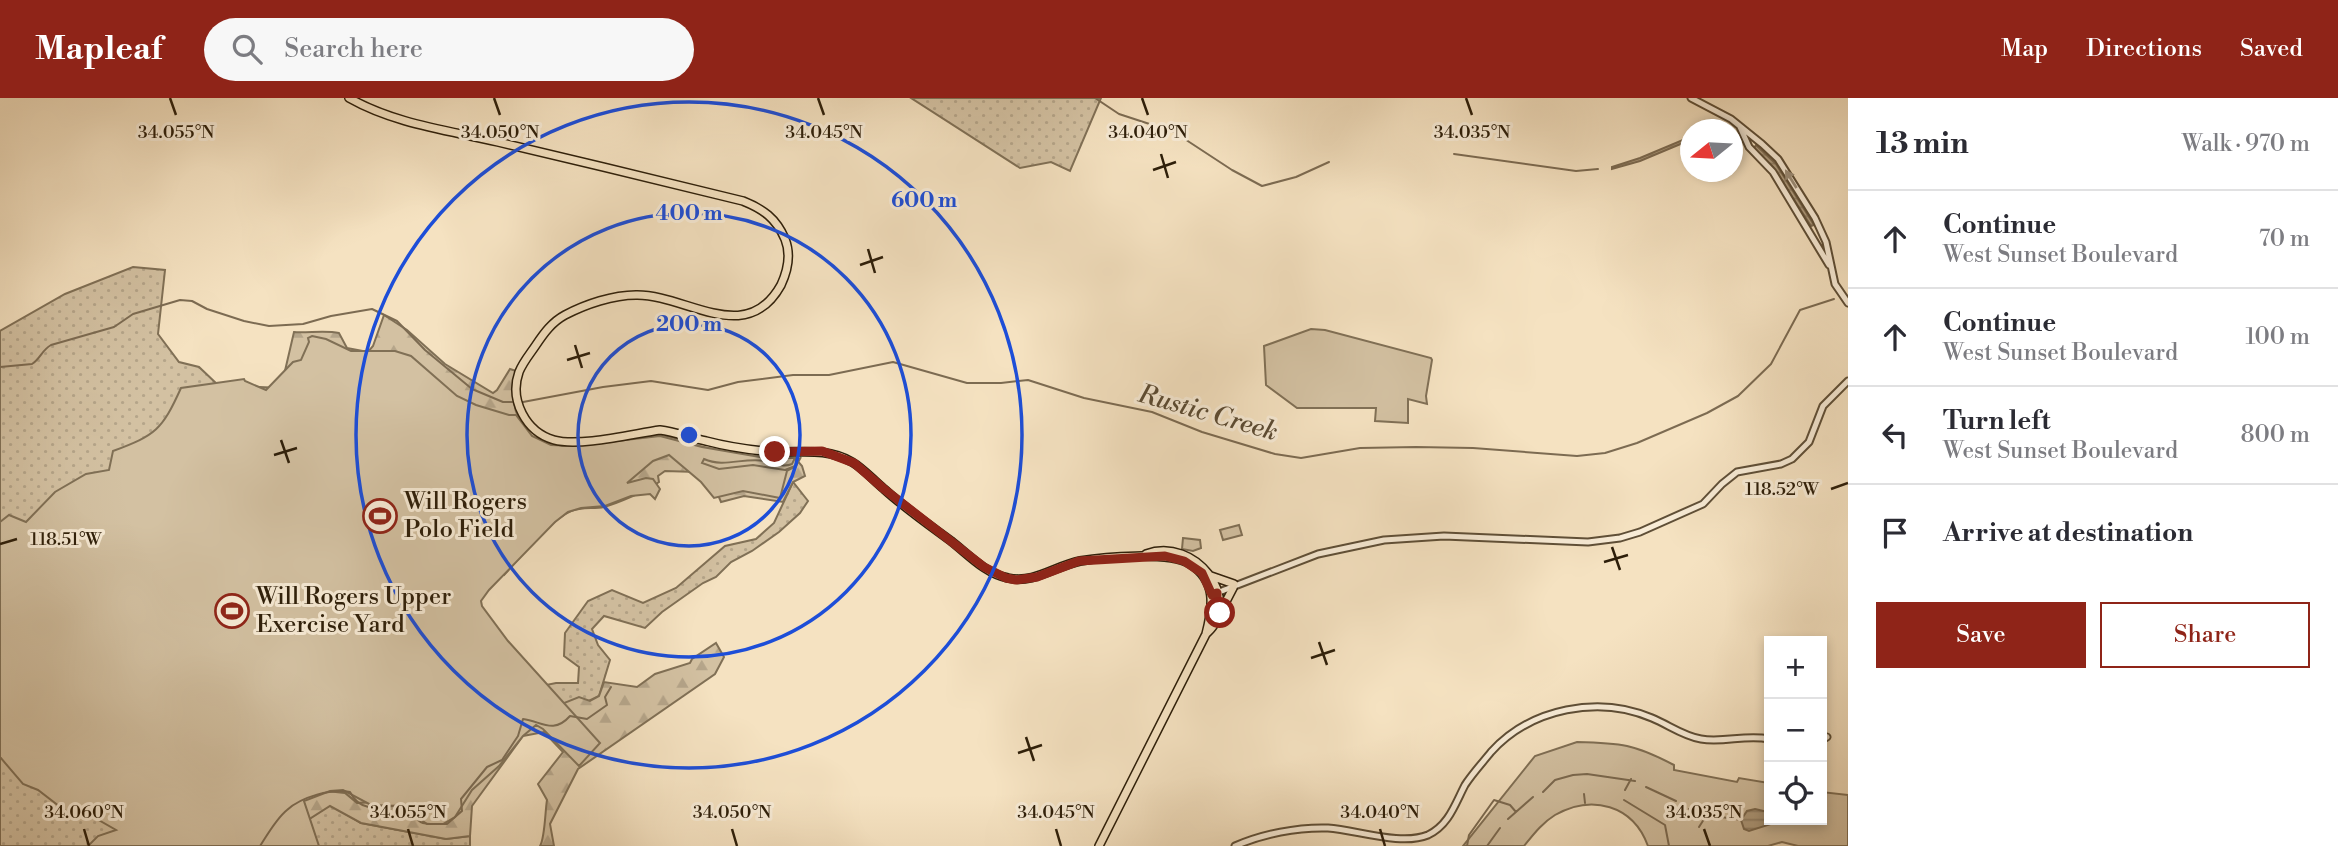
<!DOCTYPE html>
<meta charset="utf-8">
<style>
:root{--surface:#fff;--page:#f7f7f7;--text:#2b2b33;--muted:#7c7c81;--line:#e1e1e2;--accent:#8f2418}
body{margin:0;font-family:"Libre Bodoni",serif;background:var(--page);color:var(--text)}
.controls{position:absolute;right:21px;bottom:21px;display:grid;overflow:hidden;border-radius:0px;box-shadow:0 4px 10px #0003}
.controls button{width:63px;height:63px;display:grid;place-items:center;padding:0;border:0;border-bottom:2px solid var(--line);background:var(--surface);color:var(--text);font:35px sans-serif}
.compass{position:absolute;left:1680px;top:21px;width:63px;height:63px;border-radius:50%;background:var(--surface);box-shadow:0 4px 10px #0003;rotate:252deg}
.stop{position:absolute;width:21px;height:21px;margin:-16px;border:5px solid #8f2418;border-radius:50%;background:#fff}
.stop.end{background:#8f2418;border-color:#fff;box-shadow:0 2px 7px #0008}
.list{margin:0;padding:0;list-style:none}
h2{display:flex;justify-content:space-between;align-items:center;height:91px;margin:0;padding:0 28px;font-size:30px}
h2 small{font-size:23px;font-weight:400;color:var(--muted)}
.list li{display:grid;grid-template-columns:46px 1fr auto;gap:21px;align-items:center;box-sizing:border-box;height:98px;padding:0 28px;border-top:2px solid var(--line)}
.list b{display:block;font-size:26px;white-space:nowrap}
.list p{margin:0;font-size:23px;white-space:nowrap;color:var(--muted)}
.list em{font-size:23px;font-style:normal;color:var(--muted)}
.actions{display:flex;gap:14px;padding:21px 28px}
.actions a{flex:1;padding:16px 0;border:2px solid var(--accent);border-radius:0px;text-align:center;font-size:24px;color:var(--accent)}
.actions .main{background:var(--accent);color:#fff}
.icon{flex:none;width:38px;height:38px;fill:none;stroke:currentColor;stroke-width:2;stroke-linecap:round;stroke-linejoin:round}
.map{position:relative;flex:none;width:1848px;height:748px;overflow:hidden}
header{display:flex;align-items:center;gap:42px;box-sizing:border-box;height:98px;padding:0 35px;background:var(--accent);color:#fff}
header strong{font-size:33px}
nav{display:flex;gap:38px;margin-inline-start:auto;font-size:24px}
.search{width:490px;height:63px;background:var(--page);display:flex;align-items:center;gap:18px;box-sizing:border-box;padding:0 24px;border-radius:38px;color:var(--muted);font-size:26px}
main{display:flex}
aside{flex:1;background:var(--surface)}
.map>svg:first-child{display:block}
.grass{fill:url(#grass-dots);stroke:#807056;stroke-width:2}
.forest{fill:url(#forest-firs);stroke:#807056;stroke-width:2}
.park{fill:#d3c1a2;stroke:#807056;stroke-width:2}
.water{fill:url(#water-rules);stroke:#7c6b52;stroke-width:2}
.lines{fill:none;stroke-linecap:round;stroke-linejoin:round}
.stream{stroke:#7c6b52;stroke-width:2}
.minor-casing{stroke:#5f4f37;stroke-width:9}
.major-casing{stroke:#2d1e09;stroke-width:10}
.minor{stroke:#f8ecd7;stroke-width:5}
.major{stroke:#f5e2c1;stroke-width:7}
.oneway{fill:#9d8f7a}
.route{stroke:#8f2418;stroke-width:9}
.ticks{fill:none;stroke:#2d1e09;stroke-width:2.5}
.ring{fill:none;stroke:#1d4ed8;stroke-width:3.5}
.labels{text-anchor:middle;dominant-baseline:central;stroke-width:6;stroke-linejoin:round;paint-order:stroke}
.poi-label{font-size:24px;fill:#2d1e09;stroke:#f8ecd7;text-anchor:start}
.water-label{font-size:26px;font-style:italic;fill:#5b4b33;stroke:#f8ecd7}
.ticks-label{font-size:18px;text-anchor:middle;fill:#2d1e09;stroke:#f8ecd7;stroke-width:6;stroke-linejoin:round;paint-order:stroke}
.centre{fill:#1d4ed8;stroke:#f8ecd7;stroke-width:3.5}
.ring-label{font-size:21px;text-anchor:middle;font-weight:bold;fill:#1d4ed8;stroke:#f8ecd7;stroke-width:6;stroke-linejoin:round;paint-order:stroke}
</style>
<header>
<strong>Mapleaf</strong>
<div class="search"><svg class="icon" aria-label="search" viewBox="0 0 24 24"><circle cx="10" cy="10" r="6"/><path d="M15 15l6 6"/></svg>Search here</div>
<nav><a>Map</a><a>Directions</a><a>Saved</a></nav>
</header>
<main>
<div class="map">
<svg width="1848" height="748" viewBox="0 0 1848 748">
<defs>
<pattern id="grass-dots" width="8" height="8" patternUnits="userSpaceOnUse" patternTransform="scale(1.75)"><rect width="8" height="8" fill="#d3c1a2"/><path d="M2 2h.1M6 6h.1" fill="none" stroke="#b5a58a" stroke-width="1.8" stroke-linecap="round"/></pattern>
<pattern id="forest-firs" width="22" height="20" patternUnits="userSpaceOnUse" patternTransform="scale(1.75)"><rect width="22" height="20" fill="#d3c1a2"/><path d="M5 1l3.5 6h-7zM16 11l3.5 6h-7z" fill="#b5a58a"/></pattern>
<pattern id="water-rules" width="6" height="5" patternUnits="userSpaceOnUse" patternTransform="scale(1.75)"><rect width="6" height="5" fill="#b19f82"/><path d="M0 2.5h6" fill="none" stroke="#908169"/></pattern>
</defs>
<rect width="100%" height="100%" fill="#f5e2c1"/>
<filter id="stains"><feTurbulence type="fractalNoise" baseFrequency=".00286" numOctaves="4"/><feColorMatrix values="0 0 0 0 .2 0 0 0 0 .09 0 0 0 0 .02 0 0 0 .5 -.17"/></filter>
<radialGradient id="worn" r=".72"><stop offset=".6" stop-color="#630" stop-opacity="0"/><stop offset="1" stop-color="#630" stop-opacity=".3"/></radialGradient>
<path class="grass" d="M911 0H1101L1070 73 1051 64 1020 70Z
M133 169 165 172 158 236 179 264 199 269 218 287 281 290 532 590 556 585H578L579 569 564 558 565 535 588 503 612 492 643 505 676 490 725 448 756 441 774 425 793 384 808 403 800 415 779 434 752 453 731 464 716 479 703 485 662 514 645 530 604 518 592 531 598 547 610 562 599 598 378 704 357 705 345 695 249 748H0V233L65 196Z
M330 707 361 725 446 741 470 738V748H279L292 732Z"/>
<path class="forest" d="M384 217 407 232 445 266 493 295 497 292 510 271 516 273C512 297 511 315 528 334 557 368 624 336 663 338 675 338 687 345 699 348 729 355 764 362 795 360L802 368 805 378 793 384 783 404 744 398 721 404 713 385 697 374 665 373 658 378 659 384C647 393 618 405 604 409 593 411 582 409 571 413 550 422 521 459 504 477L281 290 294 234C308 235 326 232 339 235L347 250 368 254 373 248Z
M716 545 724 559 715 576 578 671 550 726 554 748H540C545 740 545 714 547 702L538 686 563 654 544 634 523 638 472 708 470 738 446 741 361 725 330 708 292 732 249 748 317 692 345 695 357 705 378 704 466 684 554 609 579 599 590 603 599 598 604 584 637 589 655 576 690 565 692 561Z"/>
<path class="park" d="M1311 231 1325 232 1431 260 1432 262 1426 298 1427 306 1408 301V325L1375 323 1376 310H1297L1266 287 1264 248Z
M312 238 326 241 351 253H395L411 258 457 298 476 307 509 317H516L532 338 551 347 573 348 660 338 702 349 766 360H795L792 366C783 370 774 365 765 363 744 359 724 370 704 361L702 365 719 371 753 367 785 372 795 368 801 359 796 368 787 373 780 400 743 393 714 400 701 384 669 357 653 363 627 385 646 380 653 381 660 391 655 401 650 396 631 398 605 408 581 410 568 414 555 424 489 492 481 503 482 508 508 543 600 645 579 668 543 631 536 627 523 638 499 668 472 692 455 719 443 726H427L402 708 371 707 343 692 330 693 304 703 319 748H88L98 738 116 732 88 716 68 715 38 692 23 686 0 659V424L9 417 26 424 55 394 86 376 109 372 113 353C156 337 162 332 181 290L244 281 245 283 266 292 293 264 301 262 309 244 308 240Z
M1239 427 1242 437 1223 442 1220 432Z
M1183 440 1200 442 1201 450 1193 453 1182 451Z
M1577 644C1621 645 1634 646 1674 667V672L1737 684 1739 680 1769 685V722H1822V694L1848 697V748H1798L1782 744 1768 748H1648C1633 707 1592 696 1555 717 1542 725 1533 737 1524 748H1463L1535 658Z"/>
<path class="water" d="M1690 39V42L1640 63 1612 71V69L1640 60Z
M1756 47 1776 66 1814 127 1811 128 1773 69 1754 50Z
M1755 711 1768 714 1769 722H1773L1771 726 1749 733 1744 731 1741 722 1747 713Z"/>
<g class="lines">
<path class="stream" d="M1095 0 1119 16 1174 34 1232 72 1262 88 1296 79 1329 64
M1454 56 1576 73 1598 71
M0 269 32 266C40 261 42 252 51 247L114 229 133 216 180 202 192 203 207 211 244 223 269 228 303 226 331 218 372 211 397 223 425 252 472 291 503 304H512
M523 304 603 289 651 283 708 292 738 284 793 277H829L893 264 967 285H1001L1028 282 1084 300 1152 314 1202 334 1275 356 1301 360 1360 350 1416 349 1473 350 1577 358 1605 355 1637 345 1707 315 1738 298 1771 266 1800 212 1834 201
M1646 689 1676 703
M1625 692 1631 681
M1543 694 1555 682 1573 677 1587 676 1635 683
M1584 696 1585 705
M1624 702 1665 727 1669 748
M1689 711 1700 716 1742 722
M1508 721 1533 699
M1699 729 1706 718
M260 748C268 736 276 721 287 712 301 699 332 690 350 694 362 718 385 707 406 707 422 729 419 726 447 726L462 713 461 701 487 669 502 662 518 638 523 621C541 623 553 637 570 618L587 621 607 607 605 599 611 589
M1467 748 1469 737 1494 702 1510 707 1516 714
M1487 748 1500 730"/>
<g class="minor-casing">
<path id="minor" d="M1691 0 1731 21 1762 46 1778 61 1815 120 1826 144 1835 186 1848 205
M1740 29 1749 49 1773 74 1829 167
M1214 496 1318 456 1384 442 1444 438 1588 444 1620 440 1640 434 1703 406 1722 386 1737 374 1781 366 1792 361 1809 344 1823 308 1848 283
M1822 642 1827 639
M1235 748C1263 736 1297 729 1328 730 1357 732 1401 748 1428 737 1449 727 1455 706 1465 687 1472 676 1483 664 1491 654 1531 610 1599 597 1652 620 1669 627 1683 638 1701 641 1724 645 1746 636 1769 641"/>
</g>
<g class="major-casing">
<path id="major" d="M349 0C395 26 447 32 498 44 580 63 661 83 743 103 763 111 776 120 785 141 791 156 788 172 781 187 746 250 686 196 636 197 613 197 586 206 565 217 552 224 544 235 536 247 530 256 523 264 519 274 509 302 526 334 554 342 580 349 632 336 660 332 676 334 690 340 706 343 725 348 744 351 763 353 794 357 822 347 852 364 864 371 873 382 884 391 905 410 928 426 951 443 969 457 986 476 1008 480 1034 486 1055 468 1080 463 1103 459 1169 453 1190 466 1217 483 1213 509 1206 536L1099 748
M1146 456C1196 438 1243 502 1207 535
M1211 478 1234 486
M1219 517 1233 490"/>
</g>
<use href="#minor" class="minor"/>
<use href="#major" class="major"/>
</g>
<defs><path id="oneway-solid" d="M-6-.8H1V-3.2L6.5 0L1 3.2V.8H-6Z" transform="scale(1.75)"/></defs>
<use class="oneway" href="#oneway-solid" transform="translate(1791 81) rotate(-122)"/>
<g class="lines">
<path class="route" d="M775 354 822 353 854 365 884 391 984 469 1006 480 1016 482 1037 479 1079 463 1165 458 1184 463 1202 475 1212 497 1217 495 1216 520 1220 515"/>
</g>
<path class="ticks" d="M170 0 176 17M494 0 500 17M818 0 824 17M1142 0 1148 17M1466 0 1472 17M1161 56 1168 80M1153 72 1176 64M868 151 875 175M860 167 883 159M575 247 582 270M567 262 590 255M281 342 289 365M274 357 297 350M1831 391 1848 385M0 446 17 441M1612 449 1620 472M1604 464 1628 457M1319 544 1327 567M1311 560 1335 552M1026 639 1034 663M1018 655 1042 647M84 731 89 748M408 731 413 748M732 731 737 748M1056 731 1061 748M1380 731 1385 748M1704 731 1710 748"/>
<g class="ring">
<circle cx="689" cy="337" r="111"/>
<circle cx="689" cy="337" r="222"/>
<circle cx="689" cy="337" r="333"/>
</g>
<defs>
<g id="stadium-ring" transform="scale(1.75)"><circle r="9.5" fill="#f8ecd7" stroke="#8f2418" stroke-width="1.5"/><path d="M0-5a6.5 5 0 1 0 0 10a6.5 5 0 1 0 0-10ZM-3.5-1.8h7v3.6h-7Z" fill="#8f2418"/></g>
</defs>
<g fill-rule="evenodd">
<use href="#stadium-ring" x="380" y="418"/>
<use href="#stadium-ring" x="232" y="513"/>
</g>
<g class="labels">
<g class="poi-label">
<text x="404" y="404">Will Rogers<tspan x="404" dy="28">Polo Field</tspan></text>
<text x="256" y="499">Will Rogers Upper<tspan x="256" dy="28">Exercise Yard</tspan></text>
</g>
<g class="water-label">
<text transform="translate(1208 315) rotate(16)">Rustic Creek</text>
</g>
</g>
<g class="ticks-label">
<text x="176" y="40">34.055°N</text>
<text x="500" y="40">34.050°N</text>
<text x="824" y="40">34.045°N</text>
<text x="1148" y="40">34.040°N</text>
<text x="1472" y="40">34.035°N</text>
<text x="1782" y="397">118.52°W</text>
<text x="66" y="447">118.51°W</text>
<text x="84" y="720">34.060°N</text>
<text x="408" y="720">34.055°N</text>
<text x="732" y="720">34.050°N</text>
<text x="1056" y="720">34.045°N</text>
<text x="1380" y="720">34.040°N</text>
<text x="1704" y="720">34.035°N</text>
</g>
<circle cx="689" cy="337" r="10" class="centre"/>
<g class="ring-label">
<text x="924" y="109">600 m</text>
<text x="689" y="122">400 m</text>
<text x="689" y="233">200 m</text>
</g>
<rect width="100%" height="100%" filter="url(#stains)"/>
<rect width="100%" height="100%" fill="url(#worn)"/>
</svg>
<div class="controls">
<button>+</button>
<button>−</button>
<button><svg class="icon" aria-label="locate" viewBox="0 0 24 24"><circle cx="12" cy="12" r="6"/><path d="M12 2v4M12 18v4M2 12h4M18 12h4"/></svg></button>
</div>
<svg class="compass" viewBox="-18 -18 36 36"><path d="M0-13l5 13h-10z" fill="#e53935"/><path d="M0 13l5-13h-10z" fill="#7c7c81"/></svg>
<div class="stop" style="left:1220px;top:515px"></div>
<div class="stop end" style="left:775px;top:354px"></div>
</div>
<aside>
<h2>13 min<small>Walk · 970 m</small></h2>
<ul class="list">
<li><svg class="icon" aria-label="ahead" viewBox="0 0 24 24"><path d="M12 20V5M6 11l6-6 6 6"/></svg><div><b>Continue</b><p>West Sunset Boulevard</p></div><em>70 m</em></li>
<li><svg class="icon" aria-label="ahead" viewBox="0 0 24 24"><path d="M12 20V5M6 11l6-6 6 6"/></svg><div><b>Continue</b><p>West Sunset Boulevard</p></div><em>100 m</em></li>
<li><svg class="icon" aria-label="left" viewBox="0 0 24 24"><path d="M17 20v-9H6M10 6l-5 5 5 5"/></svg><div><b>Turn left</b><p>West Sunset Boulevard</p></div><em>800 m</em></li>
<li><svg class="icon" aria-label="arrive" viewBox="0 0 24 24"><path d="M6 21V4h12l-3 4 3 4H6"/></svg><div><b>Arrive at destination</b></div></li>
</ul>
<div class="actions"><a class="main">Save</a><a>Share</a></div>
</aside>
</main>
